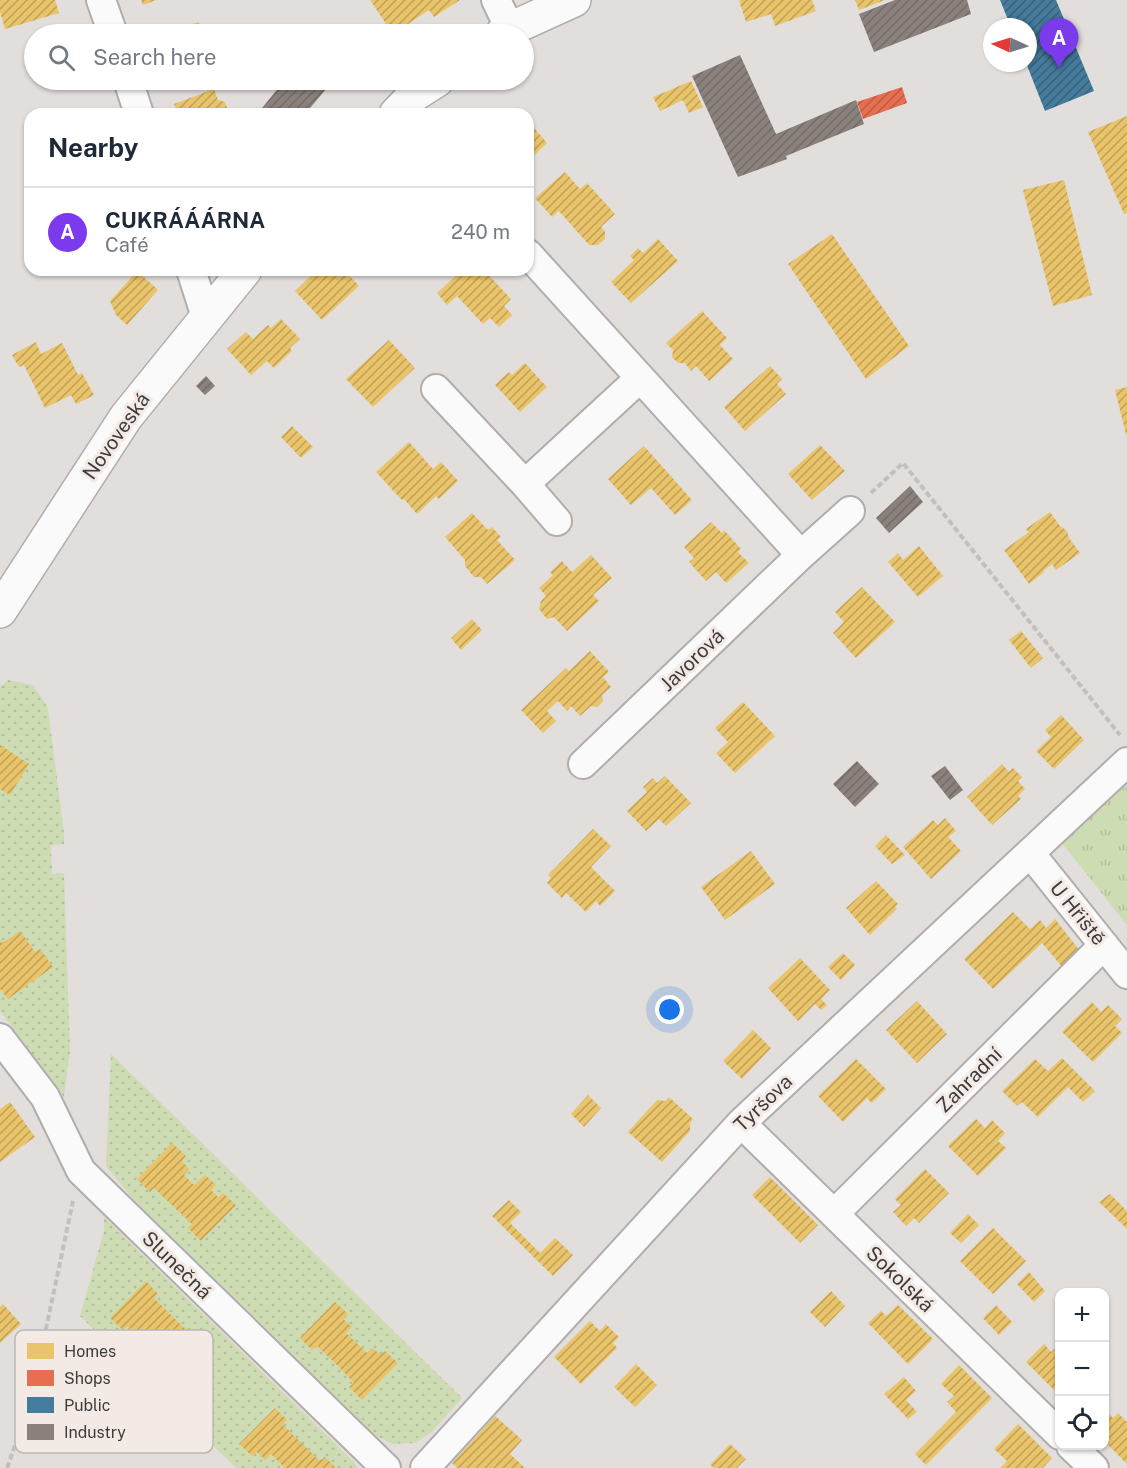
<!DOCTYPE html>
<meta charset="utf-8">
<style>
:root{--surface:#fff;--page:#f6f6f7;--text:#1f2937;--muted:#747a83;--line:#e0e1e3;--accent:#7c3aed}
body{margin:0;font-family:"Public Sans",sans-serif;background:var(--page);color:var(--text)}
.controls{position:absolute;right:18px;bottom:18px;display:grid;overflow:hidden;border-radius:12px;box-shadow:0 2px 4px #0004}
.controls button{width:54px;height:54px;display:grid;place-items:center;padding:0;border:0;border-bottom:2px solid var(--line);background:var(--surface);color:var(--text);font:30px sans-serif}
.compass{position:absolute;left:983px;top:18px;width:54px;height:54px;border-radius:50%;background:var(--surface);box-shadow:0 2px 4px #0004;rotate:274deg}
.you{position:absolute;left:670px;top:1010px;width:21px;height:21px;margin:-15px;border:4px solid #fff;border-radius:50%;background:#1a73e8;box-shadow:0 0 0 9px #1a73e833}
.badge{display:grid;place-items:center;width:39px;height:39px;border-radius:50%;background:var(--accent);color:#fff;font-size:20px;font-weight:700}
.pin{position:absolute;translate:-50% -50px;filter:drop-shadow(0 2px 3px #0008)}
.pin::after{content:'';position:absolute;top:32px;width:21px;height:18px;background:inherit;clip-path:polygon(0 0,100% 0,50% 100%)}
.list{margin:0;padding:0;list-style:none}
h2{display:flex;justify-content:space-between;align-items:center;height:78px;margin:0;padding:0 24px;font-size:26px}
h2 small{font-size:20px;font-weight:400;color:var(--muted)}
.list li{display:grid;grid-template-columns:39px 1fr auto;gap:18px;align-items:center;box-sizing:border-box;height:90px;padding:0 24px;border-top:2px solid var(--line)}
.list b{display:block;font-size:22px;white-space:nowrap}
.list p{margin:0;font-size:20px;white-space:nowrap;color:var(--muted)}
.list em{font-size:20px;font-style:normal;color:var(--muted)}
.icon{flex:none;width:33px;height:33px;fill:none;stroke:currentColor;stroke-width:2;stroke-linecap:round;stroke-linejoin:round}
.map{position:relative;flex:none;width:1127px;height:1468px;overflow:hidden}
.search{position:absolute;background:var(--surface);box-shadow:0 2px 4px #0004;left:24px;top:24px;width:510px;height:66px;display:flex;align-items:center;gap:15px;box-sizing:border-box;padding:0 21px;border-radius:33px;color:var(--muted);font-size:22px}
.panel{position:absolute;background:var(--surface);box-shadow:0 2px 4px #0004;left:24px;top:108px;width:510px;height:168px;border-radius:18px}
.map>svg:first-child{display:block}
.grass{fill:url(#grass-dots)}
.park{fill:url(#park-tufts)}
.homes{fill:url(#homes-hatch)}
.shops{fill:url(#shops-hatch)}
.public{fill:url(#public-hatch)}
.industry{fill:url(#industry-hatch)}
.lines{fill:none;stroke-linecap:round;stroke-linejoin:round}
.minor-casing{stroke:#b0adac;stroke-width:32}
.tertiary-casing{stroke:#b0adac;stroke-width:36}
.path{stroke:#c2bfbf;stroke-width:4;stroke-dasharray:6 3;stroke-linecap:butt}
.minor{stroke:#fbfafa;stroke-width:28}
.tertiary{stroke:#fbfafa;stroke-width:33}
.labels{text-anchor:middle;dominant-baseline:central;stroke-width:6;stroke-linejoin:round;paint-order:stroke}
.street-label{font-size:20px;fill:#3e3b3a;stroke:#f3eae6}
.key{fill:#f3eae6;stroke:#bdb6b2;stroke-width:1.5}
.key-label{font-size:16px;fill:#3e3b3a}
</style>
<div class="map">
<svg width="1127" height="1468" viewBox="0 0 1127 1468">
<defs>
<pattern id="grass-dots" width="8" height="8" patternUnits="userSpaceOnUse" patternTransform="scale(1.5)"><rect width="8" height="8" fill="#cedcb4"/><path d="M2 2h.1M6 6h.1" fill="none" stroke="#b2be9c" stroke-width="1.8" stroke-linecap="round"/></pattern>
<pattern id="park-tufts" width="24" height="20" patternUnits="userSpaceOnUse" patternTransform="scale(1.5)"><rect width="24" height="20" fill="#cedcb4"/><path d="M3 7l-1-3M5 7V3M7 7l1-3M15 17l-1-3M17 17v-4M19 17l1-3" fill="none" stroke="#b2be9c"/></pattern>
<pattern id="homes-hatch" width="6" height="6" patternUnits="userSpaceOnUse" patternTransform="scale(1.5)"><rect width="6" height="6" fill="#e9c46a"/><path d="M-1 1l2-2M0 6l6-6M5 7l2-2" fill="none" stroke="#bea058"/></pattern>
<pattern id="shops-hatch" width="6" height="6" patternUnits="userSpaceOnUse" patternTransform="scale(1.5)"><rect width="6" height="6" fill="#e76f51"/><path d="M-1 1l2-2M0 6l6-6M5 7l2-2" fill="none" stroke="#bd5c44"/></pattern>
<pattern id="public-hatch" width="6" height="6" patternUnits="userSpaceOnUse" patternTransform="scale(1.5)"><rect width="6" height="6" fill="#457b9d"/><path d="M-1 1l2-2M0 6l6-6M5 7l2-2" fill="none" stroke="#38617a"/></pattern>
<pattern id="industry-hatch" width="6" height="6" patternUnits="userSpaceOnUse" patternTransform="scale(1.5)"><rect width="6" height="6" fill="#8a817c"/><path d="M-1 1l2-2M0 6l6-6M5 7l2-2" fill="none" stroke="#726b67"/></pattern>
</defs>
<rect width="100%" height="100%" fill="#e2dedc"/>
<path class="grass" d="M8 680 33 685 48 708 64 833V844L51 845 52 874 64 873 70 1051 64 1097 0 1011V687Z
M111 1054 462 1398 432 1432 415 1443 393 1444 374 1435 134 1200 106 1166Z
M104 1217 353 1461 358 1468H236L80 1316 104 1231Z"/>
<path class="park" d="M1127 784V925L1061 842Z"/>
<path class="homes" d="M0 0H55L59 13 5 29 0 12Z
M141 0H156L143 5Z
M370 0H460L434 17 429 10 393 34Z
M739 0H812L816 11 775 26 771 14 746 22Z
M855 0H885L859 10Z
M199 22 203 34H161Z
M691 81 703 107 689 113 683 100 660 111 653 97Z
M214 89 218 100 225 102 227 108 224 114H178L174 104Z
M511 108 516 114H504Z
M1127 116V213L1124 214 1088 132Z
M529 122 547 143 528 161V124Z
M565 172 580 189 587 183 615 214 601 227 605 231V239L598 245H589L559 211 552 217 535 198Z
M1064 180 1092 295 1053 306 1023 190Z
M832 234 909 346 866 379 788 264Z
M658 239 678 261 631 303 611 282 634 260 630 256 638 248 643 253Z
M317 270H344L359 286 322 320 295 291Z
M462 270H470L476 277 484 270 511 299 504 306 512 315 499 327 490 318 483 324 457 296 447 305 437 293Z
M137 271 158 290 127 325 116 315 110 301Z
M702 311 727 338 720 345 733 359 709 381 696 366 691 371 685 363H678L672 357 673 350 666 343Z
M281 319 300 339 290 348 292 351 274 368 267 361 251 375 227 349 246 332 253 339 268 325 271 328Z
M389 340 415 368 373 407 346 379Z
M36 342 41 354 62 343 78 375 82 373 94 395 76 404 71 395 45 408 24 365 19 367 12 355Z
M525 363 547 387 520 412 495 385 509 372 512 375Z
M770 366 782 379 777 384 786 394 745 431 724 407Z
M1127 387V434H1126L1115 390Z
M292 426 313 447 301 458 281 437Z
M409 442 433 469 441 462 458 481 439 499 436 496 417 514 404 499 402 500 376 472Z
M820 445 845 471 812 500 788 474Z
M644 446 692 500 675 515 651 488 631 505 608 479Z
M1050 512 1060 526 1067 531 1069 538 1080 553 1056 570 1052 564 1043 571 1044 572 1029 584 1004 550 1029 532 1026 529Z
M472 513 488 530 492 527 501 537 497 540 515 560 487 584 481 577H474L465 566V560L445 537Z
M711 522 722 533 724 530 741 549 738 552 749 563 726 583 716 572 706 581 689 562 694 558 684 547Z
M919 546 943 576 918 597 888 562 898 553 903 560Z
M591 555 612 578 593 595 599 601 567 631 554 617 547 619 539 609 541 601 546 596 539 588 553 575 550 572 562 561 572 572Z
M862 587 895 622 856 658 833 633 844 622 835 612Z
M472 619 482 630 461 650 451 638Z
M1021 631 1043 658 1031 668 1009 640Z
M590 651 609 672 603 677 611 687 602 695 603 701 597 707 591 706 580 716 571 706 567 711 558 701 547 711 556 721 543 733 521 710 566 668 569 671Z
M743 702 775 736 735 773 716 753 728 742 715 728Z
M1061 715 1084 740 1054 769 1036 751 1051 737 1045 730Z
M0 745 29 764 10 795 0 789Z
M1002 764 1009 772 1013 768 1022 777 1018 781 1025 789 1018 796 1021 799 992 825 967 797Z
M665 776 691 803 666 826 659 819 646 831 627 811 647 792 643 787 653 778 657 783Z
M945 818 956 831 948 837 961 851 931 879 903 847 933 820 938 825Z
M593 829 611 846 591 867 615 891 600 906 596 901 586 912 566 893 562 898 547 883 551 878 548 875Z
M886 835 905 855 892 864 875 846Z
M751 851 775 884 725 920 701 887Z
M876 881 898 904 895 907 897 909 870 935 846 908Z
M1013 912 1030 929 1040 920 1046 928 1055 919 1080 951 1063 968 1042 943 993 989 964 959Z
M20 931 35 952 40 949 53 967 8 999 0 989V940L2 943Z
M843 953 855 965 841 980 828 967Z
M800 958 830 990 821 999 827 1005 821 1010 815 1004 798 1021 768 988Z
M917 1001 947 1034 917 1063 886 1030Z
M1092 1002 1101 1012 1108 1005 1122 1019 1115 1026 1122 1033 1093 1062 1062 1032Z
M753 1030 771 1048 742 1079 723 1061Z
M1062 1058 1095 1091 1083 1102 1068 1087 1038 1117 1022 1102 1017 1106 1002 1091 1035 1059 1048 1071Z
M856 1059 886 1089 872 1103 867 1098 843 1122 818 1096Z
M588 1095 601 1108 584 1127 571 1114Z
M669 1097 693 1119 689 1124 690 1125V1131L662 1162 628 1132 657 1100 665 1101Z
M10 1102 35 1137 0 1162V1109Z
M976 1119 985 1128 992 1120 1005 1133 998 1141 1006 1148 978 1176 948 1146Z
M172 1143 186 1156 182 1161 189 1169 184 1175 194 1185 205 1175 216 1185 211 1190 218 1197 223 1193 236 1205 201 1241 188 1228 192 1224 154 1188 150 1192 137 1179Z
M925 1169 949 1193 919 1223 914 1218 906 1226 893 1212 901 1205 895 1199Z
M770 1177 818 1225 800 1243 752 1195Z
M1110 1194 1127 1211V1229L1099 1202Z
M509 1200 521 1212 510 1223 540 1253 555 1238 573 1255 553 1276 492 1216Z
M968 1214 979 1225 961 1243 950 1233Z
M993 1228 1026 1261 993 1294 960 1261Z
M1029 1272 1045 1291 1034 1302 1017 1284Z
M146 1281 158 1294 154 1298 173 1317 192 1335 196 1330 209 1343 174 1379 161 1366 165 1362 157 1354 163 1348 142 1328 136 1334 128 1326 123 1330 110 1318Z
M831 1291 845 1306 825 1327 810 1312Z
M335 1302 348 1314 343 1319 352 1327 346 1333 367 1353 372 1348 381 1355 385 1351 398 1363 362 1400 349 1387 354 1383 336 1364 317 1346 312 1350 300 1338Z
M3 1304 21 1324 0 1343V1307Z
M898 1305 933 1339 908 1364 868 1323 881 1311 886 1316Z
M996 1305 1012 1322 999 1335 983 1318Z
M590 1321 600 1331 606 1324 619 1337 613 1343 617 1348 581 1384 554 1357Z
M1044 1344 1051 1352 1057 1346 1060 1348V1384L1054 1390 1026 1362Z
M636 1364 657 1385 635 1407 614 1387Z
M959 1365 992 1398 926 1465 915 1454 956 1412 947 1402 954 1396 941 1384Z
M904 1377 916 1391 906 1400 917 1412 908 1419 884 1394Z
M275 1408 287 1420 283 1425 320 1461 325 1457 336 1468H285L271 1454 265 1460 257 1452 252 1456 239 1444Z
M1107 1412 1113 1418 1118 1413 1127 1422V1464L1104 1441V1414Z
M495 1416 522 1440 510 1454 525 1468H457L452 1463Z
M1018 1424 1052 1458 1043 1468H1000L1007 1461 994 1449Z
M730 1444 746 1459 737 1468H714L710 1465Z"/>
<path class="shops" d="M902 87 907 103 863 119 857 102Z"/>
<path class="public" d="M1000 0H1056L1094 91 1045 111 1026 63H1028V27H1011Z"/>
<path class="industry" d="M895 0H967L971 14 874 52 859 14Z
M740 55 776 134 856 100 864 124 786 156 787 159 738 177 692 76Z
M285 80H329L332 82 305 114H269L262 108Z
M206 376 215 386 205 395 196 386Z
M910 486 923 502 889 533 876 518Z
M857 761 879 784 855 807 833 784Z
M945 766 963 790 950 800 931 776Z"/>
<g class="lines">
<g class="minor-casing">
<path id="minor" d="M101 0 113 34
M496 0 510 29
M128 80 139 114
M528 254 801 555 583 764
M191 270 206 317
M436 389 525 484 640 378
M525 484 557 521
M801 555 850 511
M1030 853 1127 974
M0 1038 45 1097 81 1171 386 1468
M741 1123 1060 1435
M834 1214 1104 945
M1071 1446 1094 1468
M425 1468 741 1123 1127 762"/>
</g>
<g class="tertiary-casing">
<path id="tertiary" d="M502 34 510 29 574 0
M396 114 415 94 437 80
M0 611 126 417 245 270"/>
</g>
<path class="path" d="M871 493 903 463 1120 735
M7 1468 31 1400 73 1201"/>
<use href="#minor" class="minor"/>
<use href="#tertiary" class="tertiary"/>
</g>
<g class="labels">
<g class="street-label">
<text transform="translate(116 436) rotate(-55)">Novoveská</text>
<text transform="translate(692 660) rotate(-44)">Javorová</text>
<text transform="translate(1078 913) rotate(51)">U Hřiště</text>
<text transform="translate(969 1080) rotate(-45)">Zahradní</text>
<text transform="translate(763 1103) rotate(-44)">Tyršova</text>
<text transform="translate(177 1265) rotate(44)">Slunečná</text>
<text transform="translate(900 1279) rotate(44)">Sokolská</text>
</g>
</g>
<rect x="15" y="1330" width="198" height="123" rx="9" class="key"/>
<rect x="27" y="1343" width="27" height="16" fill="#e9c46a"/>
<rect x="27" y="1370" width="27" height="16" fill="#e76f51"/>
<rect x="27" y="1397" width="27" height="16" fill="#457b9d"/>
<rect x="27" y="1424" width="27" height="16" fill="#8a817c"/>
<g class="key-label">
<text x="64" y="1357">Homes</text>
<text x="64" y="1384">Shops</text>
<text x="64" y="1411">Public</text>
<text x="64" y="1438">Industry</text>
</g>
</svg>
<div class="controls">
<button>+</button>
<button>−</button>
<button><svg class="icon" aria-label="locate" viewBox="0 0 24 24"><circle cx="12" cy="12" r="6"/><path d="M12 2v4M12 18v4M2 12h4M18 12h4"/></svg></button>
</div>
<svg class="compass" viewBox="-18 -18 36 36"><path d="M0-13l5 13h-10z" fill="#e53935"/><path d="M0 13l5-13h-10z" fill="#747a83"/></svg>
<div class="you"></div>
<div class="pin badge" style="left:1059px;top:68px">A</div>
<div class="search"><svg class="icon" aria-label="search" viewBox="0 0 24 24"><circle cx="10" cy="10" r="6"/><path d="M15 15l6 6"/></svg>Search here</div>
<section class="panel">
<h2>Nearby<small></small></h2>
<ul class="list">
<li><span class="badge">A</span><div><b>CUKRÁÁÁRNA</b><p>Café</p></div><em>240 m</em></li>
</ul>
</section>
</div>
